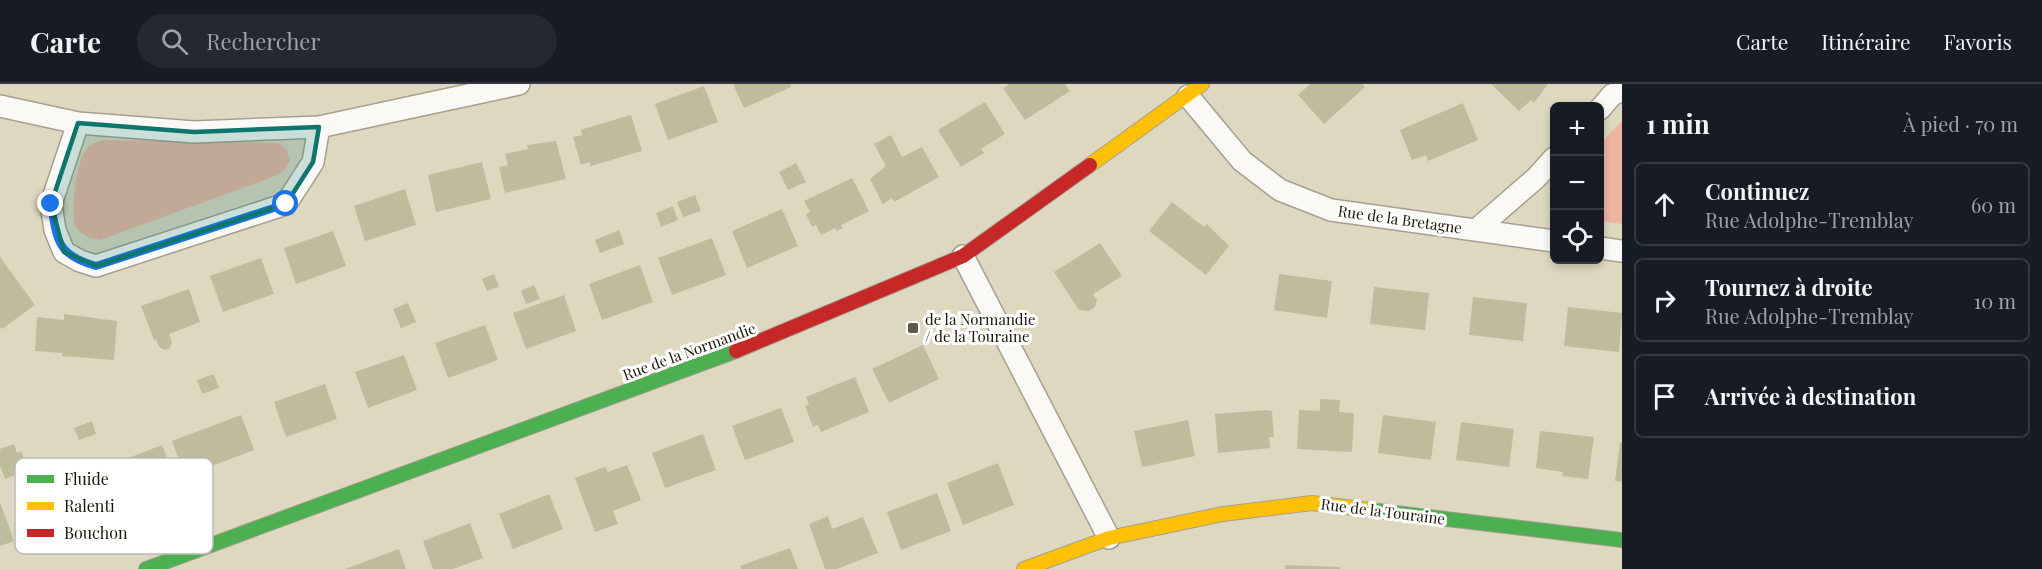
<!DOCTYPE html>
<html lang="fr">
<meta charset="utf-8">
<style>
:root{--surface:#171b24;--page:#242831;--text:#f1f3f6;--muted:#9ea1a6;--line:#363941}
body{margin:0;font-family:"Playfair Display",serif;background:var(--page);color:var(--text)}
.controls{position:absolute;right:18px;top:18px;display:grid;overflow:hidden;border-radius:9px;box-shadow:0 3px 9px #0003}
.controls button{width:54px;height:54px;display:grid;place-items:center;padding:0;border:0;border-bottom:2px solid var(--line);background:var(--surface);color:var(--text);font:30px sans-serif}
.stop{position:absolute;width:18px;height:18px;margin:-14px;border:4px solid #1a73e8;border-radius:50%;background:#fff}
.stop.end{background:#1a73e8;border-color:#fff;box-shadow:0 2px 6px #0008}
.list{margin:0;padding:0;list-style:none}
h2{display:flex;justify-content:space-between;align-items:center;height:78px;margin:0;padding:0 24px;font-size:26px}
h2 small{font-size:20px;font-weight:400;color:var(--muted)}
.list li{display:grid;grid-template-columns:39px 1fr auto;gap:18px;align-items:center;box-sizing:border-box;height:84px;margin:0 12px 12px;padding:0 12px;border:2px solid var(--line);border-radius:9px}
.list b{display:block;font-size:22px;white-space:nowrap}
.list p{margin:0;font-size:20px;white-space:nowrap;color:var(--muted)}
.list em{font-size:20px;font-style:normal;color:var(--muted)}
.icon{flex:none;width:33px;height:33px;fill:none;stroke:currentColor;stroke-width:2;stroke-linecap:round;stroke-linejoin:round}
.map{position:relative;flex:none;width:1622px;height:485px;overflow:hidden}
header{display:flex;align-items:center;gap:36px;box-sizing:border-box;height:84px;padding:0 30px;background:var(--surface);border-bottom:2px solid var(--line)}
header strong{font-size:28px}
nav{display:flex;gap:33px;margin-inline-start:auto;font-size:21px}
.search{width:420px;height:54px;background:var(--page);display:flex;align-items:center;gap:15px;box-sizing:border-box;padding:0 21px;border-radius:33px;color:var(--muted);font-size:22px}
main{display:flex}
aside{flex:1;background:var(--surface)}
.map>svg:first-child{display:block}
.green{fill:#eeb5a2}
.building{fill:#bebc9d}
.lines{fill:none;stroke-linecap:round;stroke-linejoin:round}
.street-casing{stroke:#a59f8e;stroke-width:24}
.fast-casing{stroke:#a59f8e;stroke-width:16}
.slow-casing{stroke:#a59f8e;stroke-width:16}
.jam-casing{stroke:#a59f8e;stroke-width:16}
.street{stroke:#faf9f6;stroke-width:21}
.fast{stroke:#4caf50;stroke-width:14}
.slow{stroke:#ffc107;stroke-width:14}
.jam{stroke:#c62828;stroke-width:14}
.route{stroke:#1a73e8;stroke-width:8}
.marked{fill:#0f766e;fill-opacity:0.2;stroke:#0f766e;stroke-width:4.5;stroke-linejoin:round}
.poi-dot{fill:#5f5947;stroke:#fff;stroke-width:2}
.labels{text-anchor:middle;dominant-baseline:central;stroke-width:6;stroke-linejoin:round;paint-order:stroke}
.street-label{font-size:15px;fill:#1a1506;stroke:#fff}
.poi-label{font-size:15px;fill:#1a1506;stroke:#fff;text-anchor:start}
.key{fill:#fff;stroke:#bab9b4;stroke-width:1.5}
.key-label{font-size:16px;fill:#1a1506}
</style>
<header>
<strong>Carte</strong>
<div class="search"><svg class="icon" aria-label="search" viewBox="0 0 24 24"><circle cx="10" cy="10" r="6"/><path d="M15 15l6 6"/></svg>Rechercher</div>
<nav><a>Carte</a><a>Itinéraire</a><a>Favoris</a></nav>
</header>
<main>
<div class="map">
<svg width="1622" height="485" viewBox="0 0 1622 485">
<rect width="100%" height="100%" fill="#dfd8c1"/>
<path class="green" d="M1622 37V140L1600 137V60Z
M103 56 278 59 286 65 290 77 284 87 270 94 100 156C91 154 81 152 76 143 69 130 77 81 84 69 89 61 95 58 103 56Z"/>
<path class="building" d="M733 0H790L791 3 744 24Z
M1009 0H1065L1070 7 1025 36 1003 4Z
M1310 0H1362L1365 3 1324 40 1298 11Z
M1491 0H1548L1534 19 1531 16 1519 27Z
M704 2 718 38 668 56 655 20Z
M985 18 1005 50 981 65 984 69 961 83 938 46Z
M1463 19 1478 56 1428 77 1426 71 1412 76 1400 46Z
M631 31 642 67 591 82 589 78 581 81 573 53 583 51 580 46Z
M891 51 902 73 922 63 939 93 894 118 892 114 883 120 870 95 886 82 874 60Z
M556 57 566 95 505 109 499 83 508 81 505 70 528 65 527 61Z
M482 78 491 115 436 128 428 91Z
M796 79 806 98 788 106 779 88Z
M852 94 869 127 841 141 843 144 836 147 835 144 821 151 816 141 812 143 806 130 810 128 804 117Z
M405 105 416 141 365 157 354 122Z
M695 111 701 127 683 133 677 118Z
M1172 118 1204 143 1207 140 1229 162 1206 191 1149 147Z
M673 122 678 136 661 143 656 129Z
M782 125 798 162 747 184 732 147Z
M619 146 624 160 600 169 595 156Z
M333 147 346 182 296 200 284 164Z
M712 154 726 191 672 211 658 174Z
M1100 159 1122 192 1093 210 1097 216 1095 223 1089 227 1079 226 1054 188Z
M0 173 35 221 2 245 0 243Z
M261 174 274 210 223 228 210 192Z
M640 181 653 218 602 236 589 200Z
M494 190 499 203 487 207 482 195Z
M1279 190 1332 197 1327 234 1274 226Z
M534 201 540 215 526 220 521 207Z
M1374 203 1429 209 1425 246 1370 240Z
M189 205 200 238 169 250 172 258 170 264 165 266 159 263 156 255 154 256 141 222Z
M564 211 576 247 526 265 513 229Z
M1473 213 1527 219 1523 257 1469 251Z
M408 219 416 238 401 244 393 225Z
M1568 223 1622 229 1619 268 1564 262Z
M64 230 117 237 114 276 62 272V269L35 267 37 233 64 236Z
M485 241 498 276 448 294 435 259Z
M923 261 939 295 889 319 872 285Z
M404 271 417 306 368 324 355 288Z
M214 290 219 304 202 310 197 296Z
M855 293 869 328 821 348 818 341 813 343 805 322 809 320 806 313Z
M325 300 337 335 286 353 274 318Z
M1320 315 1340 316 1339 328 1354 329 1352 368 1297 365 1299 326 1320 327Z
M781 324 794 358 745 376 732 342Z
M1266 326 1272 327 1274 353H1269L1270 364 1218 369 1215 330Z
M241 331 254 366 185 392 172 357Z
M1383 331 1436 338 1431 376 1378 369Z
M1188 336 1195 372 1142 383 1134 347Z
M92 337 96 350 79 356 74 344Z
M1461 338 1514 345 1509 383 1456 376Z
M1540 347 1594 353 1588 395 1562 392 1563 388 1536 384Z
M703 350 716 386 665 404 652 369Z
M1620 358 1622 359V398L1615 397Z
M14 360 17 369 21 367 28 386 5 395 0 382V365Z
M162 361 176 395 127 414 113 380Z
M998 379 1014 421 963 441 947 399Z
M627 381 641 416 613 427 618 440 595 448 575 394 605 383 608 388Z
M937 409 951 447 901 466 887 428Z
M549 410 563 445 513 465 499 430Z
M0 418 14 457 0 462Z
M828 432 832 445 863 433 878 469 837 485H825L809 440Z
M470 439 483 474 453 485H433L423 457Z
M790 464 798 485H741L740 482Z
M399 465 406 485H345Z
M1285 481 1340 483V485H1285Z"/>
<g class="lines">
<g class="street-casing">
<path id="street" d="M1188 12 1242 77 1280 106 1331 126 1554 157
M0 22 78 39 194 48 319 43 519 0
M1600 25 1612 11 1622 6
M78 39 51 120 55 146 64 168 80 177 96 182 286 120 313 78 319 43
M1476 146 1536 94 1554 74
M1600 164 1622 167
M963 172 1109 454"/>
</g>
<g class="fast-casing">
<path id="fast" d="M1371 426 1622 456
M146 485 736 267"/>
</g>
<g class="slow-casing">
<path id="slow" d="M1090 81 1202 0
M1024 485 1109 454 1223 430 1312 419 1371 426"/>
</g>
<g class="jam-casing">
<path id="jam" d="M736 267 963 172 1090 81"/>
</g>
<use href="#street" class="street"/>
<use href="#fast" class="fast"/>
<use href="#slow" class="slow"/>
<use href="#jam" class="jam"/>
</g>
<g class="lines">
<path class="route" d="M51 120C57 157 57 171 96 182L286 120"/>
</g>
<path class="marked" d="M78 39 194 48 319 43 313 78 286 120 96 182 64 168 51 120Z"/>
<rect class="poi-dot" x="907" y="238" width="12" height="12" rx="3"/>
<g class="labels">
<g class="street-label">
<text transform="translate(1400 135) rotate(8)">Rue de la Bretagne</text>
<text transform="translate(689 267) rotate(-20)">Rue de la Normandie</text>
<text transform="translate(1383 427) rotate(7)">Rue de la Touraine</text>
</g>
<g class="poi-label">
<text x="925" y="235">de la Normandie<tspan x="925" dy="17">/ de la Touraine</tspan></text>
</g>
</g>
<rect x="15" y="374" width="198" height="96" rx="9" class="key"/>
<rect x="27" y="391" width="27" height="8" fill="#4caf50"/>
<rect x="27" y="418" width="27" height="8" fill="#ffc107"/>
<rect x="27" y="445" width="27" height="8" fill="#c62828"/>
<g class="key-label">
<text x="64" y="401">Fluide</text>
<text x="64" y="428">Ralenti</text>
<text x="64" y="455">Bouchon</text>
</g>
</svg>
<div class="controls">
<button>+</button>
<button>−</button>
<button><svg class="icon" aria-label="locate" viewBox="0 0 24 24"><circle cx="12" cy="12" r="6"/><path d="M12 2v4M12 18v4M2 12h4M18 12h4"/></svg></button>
</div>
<div class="stop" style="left:286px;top:120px"></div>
<div class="stop end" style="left:51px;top:120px"></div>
</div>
<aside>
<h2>1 min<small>À pied · 70 m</small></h2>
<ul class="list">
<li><svg class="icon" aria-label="ahead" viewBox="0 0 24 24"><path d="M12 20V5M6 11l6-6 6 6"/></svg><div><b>Continuez</b><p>Rue Adolphe-Tremblay</p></div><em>60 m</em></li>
<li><svg class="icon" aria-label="right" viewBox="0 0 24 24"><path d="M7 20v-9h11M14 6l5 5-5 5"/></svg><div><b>Tournez à droite</b><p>Rue Adolphe-Tremblay</p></div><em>10 m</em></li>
<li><svg class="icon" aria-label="arrive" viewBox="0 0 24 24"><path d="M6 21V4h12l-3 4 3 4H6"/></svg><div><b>Arrivée à destination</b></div></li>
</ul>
</aside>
</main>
